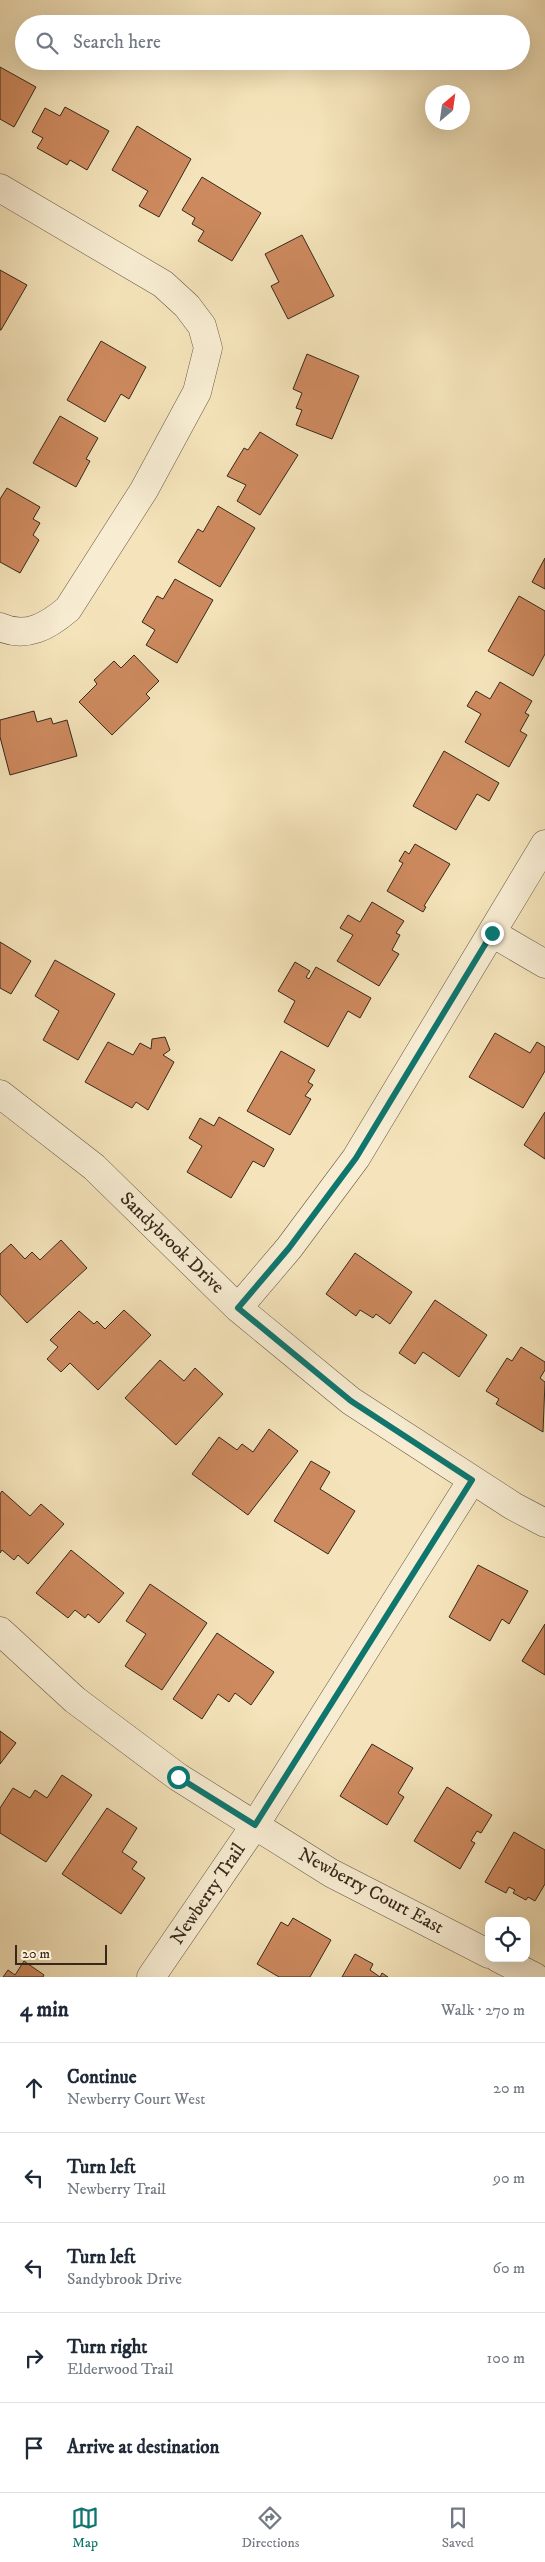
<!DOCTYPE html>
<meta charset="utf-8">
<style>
:root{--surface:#fff;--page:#f2f2f3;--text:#1f2937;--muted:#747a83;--line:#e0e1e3;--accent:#0f766e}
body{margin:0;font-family:"IM FELL DW Pica",serif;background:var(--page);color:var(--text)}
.controls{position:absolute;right:15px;bottom:15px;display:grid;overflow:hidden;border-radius:10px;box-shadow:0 5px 20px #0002}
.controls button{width:45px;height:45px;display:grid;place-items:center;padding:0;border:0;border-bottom:1px solid var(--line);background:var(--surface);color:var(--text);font:25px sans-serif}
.compass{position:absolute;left:425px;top:85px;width:45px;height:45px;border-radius:50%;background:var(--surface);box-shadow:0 5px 20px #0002;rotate:29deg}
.scale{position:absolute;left:15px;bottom:12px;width:92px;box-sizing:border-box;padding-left:5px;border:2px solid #36291c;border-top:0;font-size:14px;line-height:18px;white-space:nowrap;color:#36291c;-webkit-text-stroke:4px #f8edd3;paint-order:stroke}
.stop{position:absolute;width:15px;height:15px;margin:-11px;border:4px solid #0f766e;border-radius:50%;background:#fff}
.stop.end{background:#0f766e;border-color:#fff;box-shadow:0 1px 5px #0008}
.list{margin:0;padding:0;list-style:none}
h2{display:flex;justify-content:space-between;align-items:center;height:65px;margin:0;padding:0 20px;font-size:21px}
h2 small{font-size:16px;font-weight:400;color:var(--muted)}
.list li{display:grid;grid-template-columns:32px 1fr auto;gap:15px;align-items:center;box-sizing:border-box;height:90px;padding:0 20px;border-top:1px solid var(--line)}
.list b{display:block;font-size:19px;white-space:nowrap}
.list p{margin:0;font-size:16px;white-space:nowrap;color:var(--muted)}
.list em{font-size:16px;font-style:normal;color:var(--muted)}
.icon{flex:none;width:28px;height:28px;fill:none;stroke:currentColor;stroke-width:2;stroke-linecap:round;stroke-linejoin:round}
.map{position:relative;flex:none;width:545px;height:1977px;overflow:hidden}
.search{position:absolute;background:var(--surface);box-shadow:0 5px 20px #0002;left:15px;right:15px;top:15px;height:55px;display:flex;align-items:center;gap:12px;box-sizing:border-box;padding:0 18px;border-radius:28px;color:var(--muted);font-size:19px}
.sheet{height:515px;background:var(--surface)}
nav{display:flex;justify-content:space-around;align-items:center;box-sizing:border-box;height:70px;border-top:1px solid var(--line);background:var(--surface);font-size:14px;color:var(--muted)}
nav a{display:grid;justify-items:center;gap:2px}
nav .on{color:var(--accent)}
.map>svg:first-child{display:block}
.building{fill:#ce8a5f;stroke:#36291c}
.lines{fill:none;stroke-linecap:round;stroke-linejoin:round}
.minor-casing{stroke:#665844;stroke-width:29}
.minor{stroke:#f8edd3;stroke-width:28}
.route{stroke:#0f766e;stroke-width:6}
.labels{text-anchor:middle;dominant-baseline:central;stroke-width:5;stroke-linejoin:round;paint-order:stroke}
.street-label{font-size:19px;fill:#36291c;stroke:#f8edd3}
</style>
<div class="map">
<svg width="545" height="1977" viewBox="0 0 545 1977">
<rect width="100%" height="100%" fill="#f5e4bb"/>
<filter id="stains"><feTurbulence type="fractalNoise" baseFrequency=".004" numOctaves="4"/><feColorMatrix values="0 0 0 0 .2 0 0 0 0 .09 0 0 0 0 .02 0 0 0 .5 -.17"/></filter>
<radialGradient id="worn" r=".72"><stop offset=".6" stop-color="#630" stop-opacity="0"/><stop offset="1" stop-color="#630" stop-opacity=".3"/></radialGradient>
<path class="building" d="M0 67 36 87 14 127 0 119Z
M65 107 109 131 87 170 70 160 67 165 37 148 43 138 32 132 45 108 60 116Z
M137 126 191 159 159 217 139 206 148 191 112 170Z
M202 177 261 213 232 261 198 241 204 231 192 224 195 218 182 210Z
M302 235 334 296 288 319 271 286 279 282 265 254Z
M0 270 27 285 1 330H0Z
M101 341 146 367 129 399 121 394 105 422 67 400Z
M307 354 359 376 332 439 296 425 302 410 296 408 302 393 293 389Z
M60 416 98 438 86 459 90 461 76 487 33 463Z
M260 432 298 455 260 515 237 501 246 485 227 476 244 448 248 450Z
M7 488 40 507 33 519 40 523 33 535 39 540 20 573 0 562V499Z
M218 506 255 528 220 587 178 562 198 529 203 532Z
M545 558V589L532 582Z
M175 579 213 600 177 663 146 645 155 630 142 622 157 596 163 599Z
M519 596 545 611V654L533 676 488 651Z
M134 655 159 681 146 694 150 698 112 735 79 702 97 684 94 680 114 661 121 668Z
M500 682 532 701 525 713 529 715 520 731 527 735 509 767 465 742 481 714 467 706 476 691 490 699Z
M34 711 37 722 51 718 53 724 67 720 77 756 10 775 0 737V720Z
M444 751 499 783 489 801 477 794 456 830 413 806Z
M415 844 450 864 424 906 426 907 423 912 387 891 403 863 399 861 405 851 409 854Z
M372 902 404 921 396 933 400 935 392 950 399 954 379 986 337 961 353 935 340 928 348 915 360 922Z
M0 942 31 961 11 994 0 988Z
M55 960 115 994 78 1060 43 1040 59 1011 35 996Z
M295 962 310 971 306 977 309 979 316 967 371 998 360 1018 348 1011 328 1047 284 1022 295 1001 278 991Z
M495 1033 530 1053 537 1042 545 1047V1071L523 1108 469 1077Z
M165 1037 170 1050 163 1055 174 1062 148 1110 136 1102 132 1108 85 1082 108 1042 133 1055 140 1043 151 1049 152 1039Z
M281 1051 315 1070 308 1082 313 1085 305 1096 311 1099 290 1135 247 1111Z
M545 1112V1159L524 1145Z
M219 1117 274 1149 264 1167 253 1161 231 1198 187 1172 202 1146 189 1138 200 1118 214 1126Z
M61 1240 87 1268 27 1323 0 1294V1254L11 1244 25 1259 32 1252 40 1260Z
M355 1253 412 1292 390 1324 376 1314 373 1318 360 1310 356 1316 326 1294Z
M435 1300 487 1335 459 1377 423 1352 415 1364 399 1353Z
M124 1310 151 1335 98 1390 70 1363 61 1372 47 1359 58 1347 50 1340 79 1311 94 1324 97 1321 105 1329Z
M521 1347 545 1362V1370L540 1378 545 1382 543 1432 496 1404 499 1399 486 1391 507 1358 512 1361Z
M160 1360 184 1381 195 1368 223 1394 176 1445 125 1398Z
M269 1429 298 1451 248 1515 192 1474 219 1437 237 1450 242 1444 253 1452Z
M311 1461 330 1472 320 1489 355 1511 328 1554 274 1521Z
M2 1491 30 1516 41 1504 64 1524 28 1564 18 1555 14 1560 2 1550 0 1553V1494Z
M71 1550 124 1593 99 1623 88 1614 85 1618 75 1610 68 1618 36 1593Z
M478 1565 528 1591 509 1624 502 1619 490 1641 449 1617Z
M150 1584 207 1623 162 1690 125 1666 146 1634 126 1621Z
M545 1624V1675L522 1661Z
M217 1633 274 1672 251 1705 235 1693 229 1702 218 1694 202 1719 173 1699Z
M0 1731 16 1743 0 1764Z
M372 1744 413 1768 398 1793 404 1797 387 1825 340 1796Z
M62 1775 92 1795 46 1862 0 1833V1808L13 1788 30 1798 35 1790 47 1798Z
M447 1787 492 1815 481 1833 477 1831 471 1841 475 1843 460 1869 414 1841Z
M107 1808 137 1828 122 1852 137 1862 132 1869 145 1878 121 1914 62 1874Z
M514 1832 545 1850V1884L535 1901 528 1897 526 1900 513 1893 515 1890 509 1887 506 1893 485 1882Z
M293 1918 331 1940 310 1977H279L257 1964 281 1922 288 1926Z
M355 1954 373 1964 370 1970 380 1977 382 1973 388 1977H342Z
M24 1961 44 1975 43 1977H3L8 1970 15 1975Z"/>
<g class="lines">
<g class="minor-casing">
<path id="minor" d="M0 188 163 284 187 306 202 326 208 348 197 392 144 490 68 609C48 626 26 639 0 627
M492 933 545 964
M0 1094 94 1167 238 1308 351 1401 513 1506 545 1523
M238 1308 289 1248 356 1158 545 844
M0 1631 75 1700 178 1777 331 1873 489 1954
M498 1958 535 1977
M151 1977 255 1825 472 1480"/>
</g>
<use href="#minor" class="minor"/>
</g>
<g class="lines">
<path class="route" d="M178 1777 255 1825 472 1480 351 1401 238 1308 289 1248 356 1158 492 933"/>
</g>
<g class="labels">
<g class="street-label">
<text transform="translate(172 1243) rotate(44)">Sandybrook Drive</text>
<text transform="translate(371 1891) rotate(28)">Newberry Court East</text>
<text transform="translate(208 1894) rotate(-56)">Newberry Trail</text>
</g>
</g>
<rect width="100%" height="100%" filter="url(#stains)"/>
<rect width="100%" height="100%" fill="url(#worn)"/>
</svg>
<div class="controls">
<button><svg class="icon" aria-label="locate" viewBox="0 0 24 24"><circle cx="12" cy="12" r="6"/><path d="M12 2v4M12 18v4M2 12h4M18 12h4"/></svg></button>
</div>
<svg class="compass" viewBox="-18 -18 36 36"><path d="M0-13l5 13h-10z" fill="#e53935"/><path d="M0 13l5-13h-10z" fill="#747a83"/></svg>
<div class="scale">20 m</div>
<div class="stop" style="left:178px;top:1777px"></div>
<div class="stop end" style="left:492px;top:933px"></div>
<div class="search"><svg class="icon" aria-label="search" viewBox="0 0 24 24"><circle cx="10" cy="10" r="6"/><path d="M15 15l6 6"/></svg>Search here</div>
</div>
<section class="sheet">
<h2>4 min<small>Walk · 270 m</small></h2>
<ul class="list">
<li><svg class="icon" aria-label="ahead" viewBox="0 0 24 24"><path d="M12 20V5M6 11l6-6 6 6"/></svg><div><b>Continue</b><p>Newberry Court West</p></div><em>20 m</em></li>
<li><svg class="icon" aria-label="left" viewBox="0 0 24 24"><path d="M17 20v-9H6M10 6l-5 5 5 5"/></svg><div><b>Turn left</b><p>Newberry Trail</p></div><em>90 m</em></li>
<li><svg class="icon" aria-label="left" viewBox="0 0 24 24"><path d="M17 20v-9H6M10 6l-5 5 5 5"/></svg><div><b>Turn left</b><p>Sandybrook Drive</p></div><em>60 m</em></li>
<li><svg class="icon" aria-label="right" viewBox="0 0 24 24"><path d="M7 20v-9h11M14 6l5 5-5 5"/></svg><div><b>Turn right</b><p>Elderwood Trail</p></div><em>100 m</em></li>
<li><svg class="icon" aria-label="arrive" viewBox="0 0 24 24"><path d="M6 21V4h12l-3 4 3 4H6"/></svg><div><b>Arrive at destination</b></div></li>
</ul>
</section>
<nav>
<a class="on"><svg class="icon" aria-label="map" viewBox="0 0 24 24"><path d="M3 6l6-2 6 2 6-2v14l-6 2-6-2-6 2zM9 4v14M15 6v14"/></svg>Map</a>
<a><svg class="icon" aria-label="directions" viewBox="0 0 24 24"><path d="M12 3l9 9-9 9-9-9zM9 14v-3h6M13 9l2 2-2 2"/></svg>Directions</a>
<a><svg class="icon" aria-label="saved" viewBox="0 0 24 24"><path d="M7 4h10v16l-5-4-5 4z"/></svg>Saved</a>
</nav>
